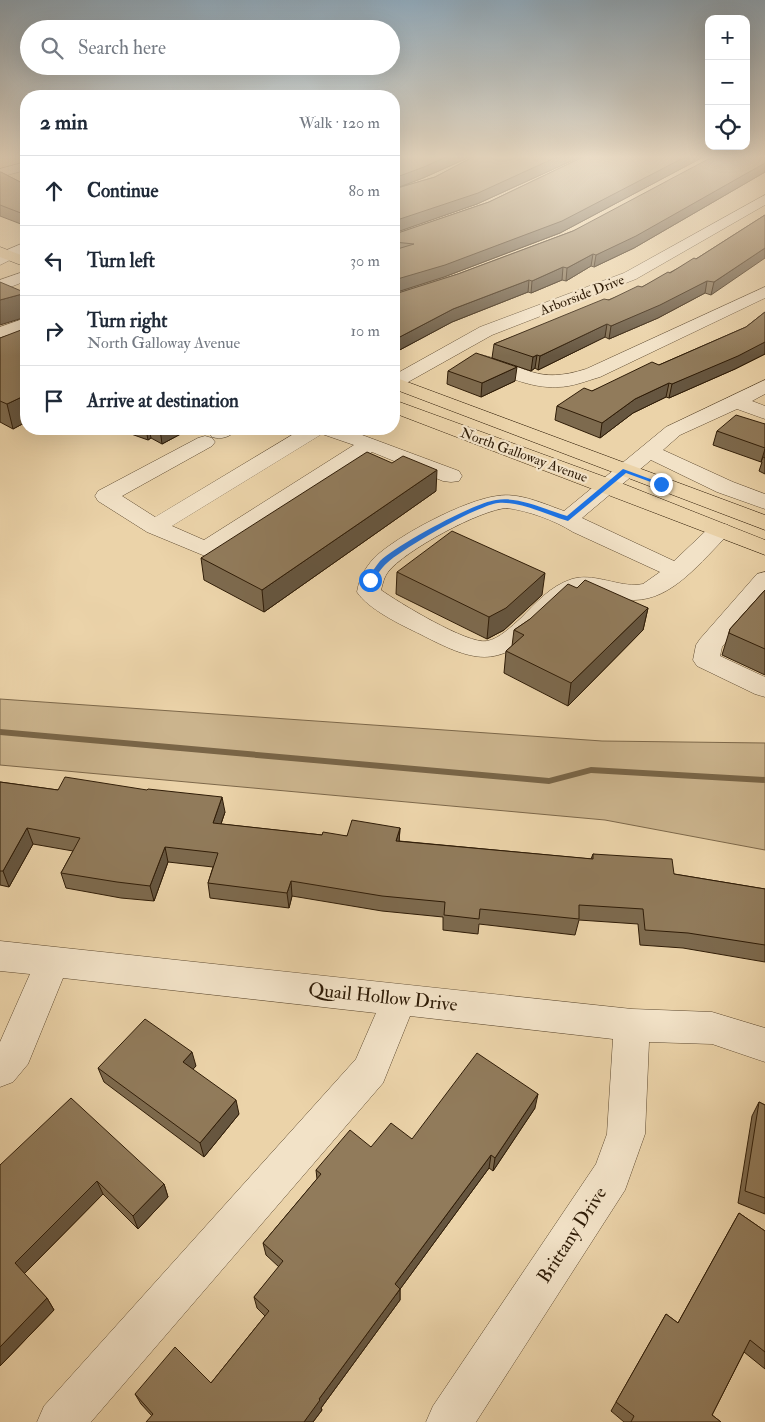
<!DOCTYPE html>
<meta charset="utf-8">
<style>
:root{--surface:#fff;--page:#f6f6f7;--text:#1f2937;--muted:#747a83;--line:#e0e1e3}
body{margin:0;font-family:"IM FELL Double Pica",serif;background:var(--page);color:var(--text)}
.controls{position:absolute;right:15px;top:15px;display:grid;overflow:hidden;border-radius:10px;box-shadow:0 5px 20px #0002}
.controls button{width:45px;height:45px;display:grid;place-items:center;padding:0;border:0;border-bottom:1px solid var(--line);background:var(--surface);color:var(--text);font:25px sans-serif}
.stop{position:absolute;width:15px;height:15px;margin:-11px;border:4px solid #1a73e8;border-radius:50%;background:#fff}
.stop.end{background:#1a73e8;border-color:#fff;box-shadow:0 1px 5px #0008}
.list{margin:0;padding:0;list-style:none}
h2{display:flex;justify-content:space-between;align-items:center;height:65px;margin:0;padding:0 20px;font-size:21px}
h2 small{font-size:16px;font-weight:400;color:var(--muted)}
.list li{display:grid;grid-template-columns:32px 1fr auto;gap:15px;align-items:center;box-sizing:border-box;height:70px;padding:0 20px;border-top:1px solid var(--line)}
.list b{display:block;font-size:19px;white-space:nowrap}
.list p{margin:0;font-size:16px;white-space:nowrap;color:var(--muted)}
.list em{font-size:16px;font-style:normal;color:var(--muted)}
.icon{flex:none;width:28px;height:28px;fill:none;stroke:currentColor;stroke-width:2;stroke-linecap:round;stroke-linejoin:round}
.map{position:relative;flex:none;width:765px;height:1422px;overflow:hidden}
.search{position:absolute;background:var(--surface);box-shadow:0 5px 20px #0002;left:20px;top:20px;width:380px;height:55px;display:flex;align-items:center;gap:12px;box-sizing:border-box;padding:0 18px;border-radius:28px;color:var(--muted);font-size:19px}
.panel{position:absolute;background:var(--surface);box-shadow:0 5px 20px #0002;left:20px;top:90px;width:380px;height:345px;border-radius:20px}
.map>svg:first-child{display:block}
.green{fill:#cbb48d;stroke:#7d684a}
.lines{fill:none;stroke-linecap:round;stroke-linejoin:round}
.stream{fill:#796547;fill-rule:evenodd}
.minor-casing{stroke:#5e4a30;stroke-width:1}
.major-casing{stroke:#2f1c07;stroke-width:1}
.minor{fill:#f2e2c7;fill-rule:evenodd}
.major{fill:#ebd3a9;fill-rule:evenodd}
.wall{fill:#7d6a4e;stroke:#2f1c07}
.shaded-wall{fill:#665640;stroke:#2f1c07}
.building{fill:#917b5b;stroke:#2f1c07}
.route{fill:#1a73e8}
.labels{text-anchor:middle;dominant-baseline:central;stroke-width:4.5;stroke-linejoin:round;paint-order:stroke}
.far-street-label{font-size:14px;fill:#2f1c07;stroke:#f2e2c7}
.near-street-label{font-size:19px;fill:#2f1c07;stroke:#f2e2c7}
</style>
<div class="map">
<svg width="765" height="1422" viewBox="0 0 765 1422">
<rect width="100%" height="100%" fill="#ebd3a9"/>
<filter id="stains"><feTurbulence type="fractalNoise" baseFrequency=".004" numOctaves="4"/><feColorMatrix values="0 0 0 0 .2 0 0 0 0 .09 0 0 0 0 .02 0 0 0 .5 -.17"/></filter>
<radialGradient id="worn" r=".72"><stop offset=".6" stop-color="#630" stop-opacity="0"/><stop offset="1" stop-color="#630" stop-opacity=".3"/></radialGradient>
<path class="green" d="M0 699 602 741 765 743V850L605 820 0 765Z"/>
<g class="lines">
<path class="stream" d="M0 729 549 778 591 767 765 777V783L591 773 549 784 0 735Z"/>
<g class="minor-casing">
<path id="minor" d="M26 162V170L0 177V169Z
M765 195V205L636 279 492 335 401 386 394 388V375L480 327 624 273Z
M26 242V252L0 265V253Z
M26 271V281L0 291V280Z
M765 287V298L600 377C586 381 572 387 558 387 530 389 501 374 476 364L473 360 476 356 482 355C527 366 536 385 586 369Z
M26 318V329L0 338V327Z
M765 380V394L752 401 765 406V419L737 409 680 435 663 450 733 482 765 494V509L717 492 651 460 582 518 674 561 712 525 720 523 728 525 731 530 728 535C702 560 673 600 634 600 616 600 601 592 584 592 566 598 555 612 542 625 498 671 472 661 420 634 401 625 368 609 357 592 359 579 365 568 374 558 398 535 465 500 497 496 519 492 544 504 564 511L666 427ZM507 508C529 511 554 520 573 532L660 572 643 584 636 585C614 585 593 573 572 579 550 586 536 603 521 618 512 626 499 639 487 641 468 645 398 602 381 590 383 583 384 577 388 572 404 551 481 509 507 508Z
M212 429H237C231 437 221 440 212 437L209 433Z
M302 429H346L459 471 462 476 459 481 451 482 443 481 372 452 213 554 205 556 147 532 98 501 95 496 98 491 198 438 205 436 212 438 215 442 212 446 122 496 155 517ZM322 434 354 445 204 540 172 526Z
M765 572V594L722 647 720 656 765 677V697L755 694 697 666 693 660 696 645 700 639 757 574Z
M0 941 632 1009 712 1012 765 1028V1062L712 1044 649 1042 645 1134 625 1190 476 1422H426L433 1406 596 1164 607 1134 613 1039 410 1016 383 1083 91 1422H37L44 1406 356 1059 376 1013 63 978 28 1064 13 1082 0 1087V1042L30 974 0 971Z"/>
</g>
<g class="major-casing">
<path id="major" d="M0 247 26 257V267L0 257Z
M394 377 765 515V530L394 389Z
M394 400 616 481 765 540V555L394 413Z"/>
</g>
<use href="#minor" class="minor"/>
<use href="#major" class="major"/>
</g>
<path class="wall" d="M394 156H472L423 178 397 188 435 177 475 156H582L477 204 394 233 395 234 489 202 585 156H705L560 233 444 277 394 293Z
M757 156H765V172L634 248 594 267 591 266 566 281 562 280 531 293 528 292 452 322 394 353V293L395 294 458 274 573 231Z
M0 172 26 185V226L0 216Z
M765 215 711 295 705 293 658 318 609 339 605 337 538 370 535 368 531 371 492 358 494 344 642 287 696 259Z
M765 312V354L735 369 669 398 666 397 633 413 600 438 555 420 557 406 592 391 659 365 746 327Z
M26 330V422L13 429 0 422V338Z
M448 371 515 381 481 397 447 384Z
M765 424V474L759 471 762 462H761L713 445 717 431Z
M117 429H190L162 444 151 438 148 440Z
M436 491 264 612 204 580 201 558Z
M397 572 542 595 504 630 487 639 396 594Z
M577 588 648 608 643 630 568 706 504 673 506 651 512 646 514 630Z
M765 590V675L722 655 730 629Z
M0 782 58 790 225 812 221 824 322 835 347 836 400 828 399 841 591 859 593 854 674 874 765 889V962L683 948 640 945 638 924 579 920 575 935 479 924 478 934 443 930V917L382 911 292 896 289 908 210 898 208 883 213 867 168 862 154 901 121 898 66 888 61 873 73 851 33 844 9 887 0 885Z
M196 1066 192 1069 239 1114 204 1157 104 1082 98 1068Z
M759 1102 765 1105V1214L738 1203 752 1116Z
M535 1108 493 1171 489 1168 400 1289V1300L321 1408 322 1410 313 1422H146L152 1416 141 1404 135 1394 211 1383 265 1316 257 1308 254 1297 279 1267 266 1255 263 1243 317 1179 316 1170 371 1147 412 1139Z
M0 1165 164 1184 168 1197 138 1229 103 1194 24 1274 47 1298 54 1310 0 1366Z
M739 1213 765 1231V1369L744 1352 712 1415 721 1422H624L611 1411 666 1314 678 1323Z"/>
<path class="shaded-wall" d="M448 156H472L423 178 394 189V178Z
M559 156H582L477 204 394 233V221Z
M687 156H705L560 233 444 277 394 293V280Z
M765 163V172L634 248 594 267 596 255Z
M765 248V258L711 295 714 282Z
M593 254 591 266 566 281 567 268Z
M563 267 562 280 531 293 532 281Z
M529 280 528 292 452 322 394 353V340L453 309Z
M707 281 705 293 658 318 609 339 611 326Z
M26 293V317L0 325V300Z
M607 324 605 337 538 370 540 356Z
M765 342V354L735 369 669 398 672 384Z
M537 355 535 368 531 371 533 357Z
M517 367 515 381 481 397 482 383Z
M669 383 666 397 633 413 600 438 602 423 635 399Z
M26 395V422L13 429 7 404Z
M146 429H149L151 438 148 440Z
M160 429H190L162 444Z
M765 449V458L763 457 761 462Z
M437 470 436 491 264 612 262 590Z
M545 573 542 595 504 630 487 639 489 617Z
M648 608 643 630 568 706 571 683Z
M222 797 225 812 216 838 213 823Z
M27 828 33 844 9 887 3 871Z
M400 828 399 843 396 841Z
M165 847 168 862 154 901 150 886Z
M291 881 292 896 289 908 287 893Z
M192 1052 196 1066 186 1077 183 1062Z
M538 1094 535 1108 493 1171 495 1158Z
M236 1100 239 1114 204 1157 200 1143Z
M491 1155 489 1168 395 1296V1284Z
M97 1181 103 1194 23 1275 15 1263Z
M164 1184 168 1197 138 1229 133 1216Z
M400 1289V1300L321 1408 322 1410 313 1422H304L319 1399Z
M47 1298 54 1310 0 1366V1347Z"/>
<path class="building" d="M394 156H448L424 167 394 178Z
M475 156H559L478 193 394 221V189L435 177Z
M585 156H687L562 221 445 265 394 280V250L414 244 394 242V233L395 234 489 202Z
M714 156H757L765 158V163L636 236 596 255 593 254 567 268 563 267 532 281 529 280 453 309 394 340V293L395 294 458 274 573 231Z
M0 172H1L26 185V215L0 205Z
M765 215V248L714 282 707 281 660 305 611 326 607 324 540 356 537 355 533 357 494 344 604 299 609 300 638 286 642 287 668 272 670 273 694 258 696 259Z
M0 282 26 293 0 300Z
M765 312V342L738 356 672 384 669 383 635 399 602 423 557 406 584 388 592 391 652 362 659 365 746 327Z
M21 330H26V395L7 404 0 401V338Z
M476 353 517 367 482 383 448 371Z
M736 415 765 424V448L717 431Z
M367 452 392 463 403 456 437 470 262 590 201 558Z
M452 531 545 573 506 608 489 617 397 572Z
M585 580 648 608 571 683 506 651 524 635 514 630 530 619 568 584 577 588Z
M765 590V649L729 633 730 629Z
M65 777 147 790 148 789 222 797 213 823 322 835 323 832 347 836 352 820 400 828 396 841 593 859V854L672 859 674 874 765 889V945L688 933 645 930 643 909 579 905V919L480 909 479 919 444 915 445 902 382 896 291 881 287 893 208 883 218 853 165 847 150 886 117 882 61 873 80 838 27 828 3 871H0V782L58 790Z
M145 1019 192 1052 183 1062 236 1100 200 1143 98 1068Z
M477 1053 538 1094 495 1158 491 1155 395 1284 400 1289 319 1399 320 1400 304 1422H146L153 1414 135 1394 175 1347 211 1383 269 1311 254 1297 283 1261 263 1243 321 1174 316 1170 350 1130 371 1147 391 1123 412 1139Z
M71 1098 164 1184 133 1216 97 1181 15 1263 47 1298 0 1347V1165Z
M759 1102 765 1105V1198L745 1191Z
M739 1213 765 1231V1352L750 1340 712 1415 721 1422H631L634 1416 616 1402 666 1314 678 1323Z"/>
<linearGradient id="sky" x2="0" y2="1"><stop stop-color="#8fa8b9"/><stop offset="0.44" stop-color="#f6ebd8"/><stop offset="1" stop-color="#f6ebd8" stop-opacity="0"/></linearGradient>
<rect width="765" height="356" fill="url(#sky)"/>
<path class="route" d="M623 469 664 484 659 485 626 473 568 521C547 515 520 501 498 503 476 506 403 548 387 563 381 568 377 576 372 581L366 580C371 574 375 567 380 561 397 545 473 503 496 500 519 496 546 510 567 516Z"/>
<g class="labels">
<g class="far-street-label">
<text transform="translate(582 295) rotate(-21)">Arborside Drive</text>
<text transform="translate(524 455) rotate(20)">North Galloway Avenue</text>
</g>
<g class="near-street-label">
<text transform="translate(383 997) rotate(6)">Quail Hollow Drive</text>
<text transform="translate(572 1235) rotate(-57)">Brittany Drive</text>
</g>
</g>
<rect width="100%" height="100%" filter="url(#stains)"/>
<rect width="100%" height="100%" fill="url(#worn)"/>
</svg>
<div class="controls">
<button>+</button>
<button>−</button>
<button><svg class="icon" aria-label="locate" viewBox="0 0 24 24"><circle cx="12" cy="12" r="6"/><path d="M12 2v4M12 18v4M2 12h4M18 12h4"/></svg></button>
</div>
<div class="stop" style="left:370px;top:580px"></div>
<div class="stop end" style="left:661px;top:484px"></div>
<div class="search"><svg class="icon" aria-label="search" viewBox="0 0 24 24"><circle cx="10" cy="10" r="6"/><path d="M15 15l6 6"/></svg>Search here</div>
<section class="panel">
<h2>2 min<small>Walk · 120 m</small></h2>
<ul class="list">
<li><svg class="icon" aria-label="ahead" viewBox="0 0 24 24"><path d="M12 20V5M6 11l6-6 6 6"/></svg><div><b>Continue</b></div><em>80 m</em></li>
<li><svg class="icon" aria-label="left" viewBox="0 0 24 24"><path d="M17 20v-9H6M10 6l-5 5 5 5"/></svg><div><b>Turn left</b></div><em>30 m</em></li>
<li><svg class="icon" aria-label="right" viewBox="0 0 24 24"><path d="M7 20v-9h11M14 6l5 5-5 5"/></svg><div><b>Turn right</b><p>North Galloway Avenue</p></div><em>10 m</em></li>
<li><svg class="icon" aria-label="arrive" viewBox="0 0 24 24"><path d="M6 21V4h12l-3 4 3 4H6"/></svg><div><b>Arrive at destination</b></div></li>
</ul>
</section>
</div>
